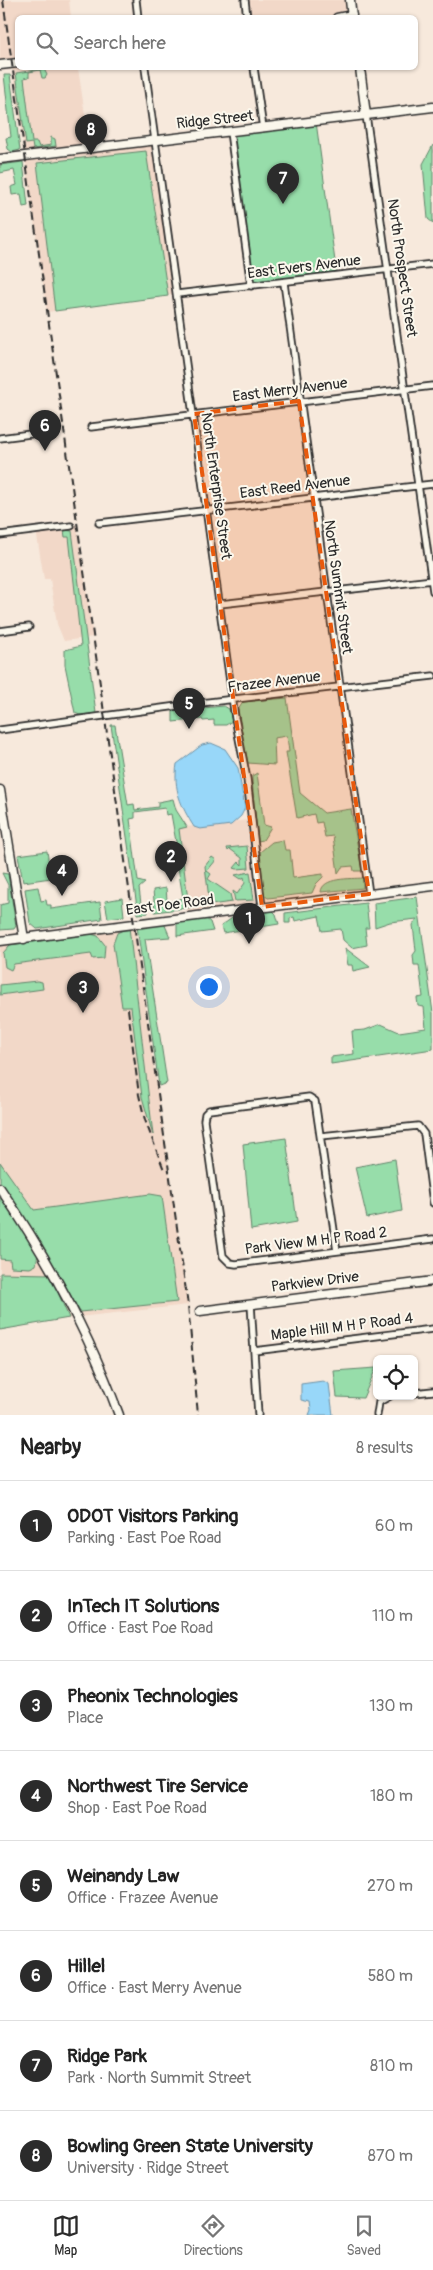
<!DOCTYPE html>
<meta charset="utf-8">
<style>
:root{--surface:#fff;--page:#f6f6f6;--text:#222;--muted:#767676;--line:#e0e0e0;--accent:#2b2b2b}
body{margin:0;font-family:Pangolin,sans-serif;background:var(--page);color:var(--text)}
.controls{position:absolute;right:15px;bottom:15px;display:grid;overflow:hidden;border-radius:8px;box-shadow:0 1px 4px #0004}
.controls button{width:45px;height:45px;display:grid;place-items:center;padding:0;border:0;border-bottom:1px solid var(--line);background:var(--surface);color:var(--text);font:25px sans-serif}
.you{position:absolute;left:208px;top:986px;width:18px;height:18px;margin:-12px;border:4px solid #fff;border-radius:50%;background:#1a73e8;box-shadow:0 0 0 8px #1a73e833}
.badge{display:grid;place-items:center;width:32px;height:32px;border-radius:50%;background:var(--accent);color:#fff;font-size:16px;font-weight:700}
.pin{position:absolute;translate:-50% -41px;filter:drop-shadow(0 1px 2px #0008)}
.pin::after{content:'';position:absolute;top:26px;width:18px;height:15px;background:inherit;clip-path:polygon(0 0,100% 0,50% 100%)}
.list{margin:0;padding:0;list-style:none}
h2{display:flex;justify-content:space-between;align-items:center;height:65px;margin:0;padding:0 20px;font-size:21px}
h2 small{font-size:16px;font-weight:400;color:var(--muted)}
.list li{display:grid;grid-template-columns:32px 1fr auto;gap:15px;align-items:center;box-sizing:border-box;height:90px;padding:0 20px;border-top:1px solid var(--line)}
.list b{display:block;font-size:19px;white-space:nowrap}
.list p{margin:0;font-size:16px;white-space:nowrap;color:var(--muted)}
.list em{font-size:16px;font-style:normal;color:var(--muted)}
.icon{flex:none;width:28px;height:28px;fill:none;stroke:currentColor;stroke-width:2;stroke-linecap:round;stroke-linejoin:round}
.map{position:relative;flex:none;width:433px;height:1415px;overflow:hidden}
.search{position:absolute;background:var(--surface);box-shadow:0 1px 4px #0004;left:15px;right:15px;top:15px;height:55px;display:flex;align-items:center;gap:12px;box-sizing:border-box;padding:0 18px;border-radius:8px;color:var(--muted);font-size:19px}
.sheet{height:785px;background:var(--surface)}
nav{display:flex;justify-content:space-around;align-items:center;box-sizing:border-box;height:70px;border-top:1px solid var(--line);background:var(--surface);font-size:14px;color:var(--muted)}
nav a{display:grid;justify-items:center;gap:2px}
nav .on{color:var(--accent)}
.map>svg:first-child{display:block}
.built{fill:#f2d8c8}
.green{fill:#97ddaa;stroke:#61846a}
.water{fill:#98d7f9;stroke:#6c92a7}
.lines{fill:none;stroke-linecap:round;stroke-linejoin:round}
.street-casing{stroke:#2b2b2b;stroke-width:9}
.secondary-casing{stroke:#2b2b2b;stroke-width:11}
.street{stroke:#fbf7ec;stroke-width:5.5}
.secondary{stroke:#fbf7ec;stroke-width:8}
.rail{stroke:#2b2b2b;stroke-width:2;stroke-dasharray:8 4;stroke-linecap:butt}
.marked{fill:#e8590c;fill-opacity:0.2;stroke:#e8590c;stroke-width:4;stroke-dasharray:10 6;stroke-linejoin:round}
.labels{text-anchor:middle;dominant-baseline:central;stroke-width:4;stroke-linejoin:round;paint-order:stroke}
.street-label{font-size:15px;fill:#2b2b2b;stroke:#fbf7ec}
</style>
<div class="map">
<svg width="433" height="1415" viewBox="0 0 433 1415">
<rect width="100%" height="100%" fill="#f7e9dc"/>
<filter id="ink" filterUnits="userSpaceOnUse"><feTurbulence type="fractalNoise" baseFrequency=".02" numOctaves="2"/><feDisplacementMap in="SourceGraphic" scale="10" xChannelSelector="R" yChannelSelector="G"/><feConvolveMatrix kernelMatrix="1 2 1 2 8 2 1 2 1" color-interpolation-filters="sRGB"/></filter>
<g filter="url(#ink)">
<path class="built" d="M0 0H69L71 17 18 18V68H78L90 148 155 141 177 294 47 312 12 64 0 65Z
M245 0H350L352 15 337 18 247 17Z
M77 525 93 637 64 641 57 624 50 579H44L36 530Z
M248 820 258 904 187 913 177 828Z
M134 923 188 1305 78 1317 0 1330V941Z"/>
<path class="green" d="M44 69 47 75 45 78H42L40 70 29 72V77L24 78 32 142H37L39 147 51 145V137L55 139 56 146 33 149 32 143 26 144 16 73Z
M4 75H10L20 150 12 152 8 149 6 138 11 137Z
M316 122 337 276 251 286 230 132Z
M433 145V223L428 219 423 164Z
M146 151 168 296 55 311 37 163Z
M23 162 28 206 23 207 21 194 12 195 11 187 17 185 14 170 0 173V165Z
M64 530 72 531 96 713 80 715 75 713 65 665V650L81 646 69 537H65Z
M287 698 300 793 324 813 351 809 362 871H354L353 866 342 867 338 873 333 836 325 837 322 822 316 823 314 814 297 818 286 752H289L287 736 274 738 275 765 248 763 238 710 243 702Z
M224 706 229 709 232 721 226 725H214V720L203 721 202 719 173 722V711Z
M111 725H115L128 805 134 804 135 810 158 807V802L173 799 176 810 187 827 179 829 188 900H192L194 907 155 912 153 890 166 888 167 900 169 902 183 898 177 861H173L172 854 178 853 171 814 166 815 165 808 135 812V818L130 819 138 881 145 883 139 888 141 904H146L148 913 138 914Z
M257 773 264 825 271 827 263 840 258 841 252 780V776Z
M283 840 285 850H290L293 878 323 874V877L316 884 312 893 268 898 264 895 260 852 272 842Z
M247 846 249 868 237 869 234 868 239 862 242 865V858L230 849 228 851 227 848Z
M47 851 51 878 23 882 18 855Z
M212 857 216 860 207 871 211 874 208 879 230 894 232 902 203 906 202 901 209 899 205 866Z
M250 872 254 900 235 901 233 891 237 894 245 883 244 877 241 879 235 875Z
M2 873 8 874 16 926 14 929 0 930V905L8 903V885Z
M363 878V888L321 892C322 877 351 879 363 878Z
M38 887 41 901 46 900 47 905H51V909L100 902 102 919 37 929 30 923 25 889Z
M417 897 433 1013V1049L331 1064V1057L354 1054 352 1031 365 1030 381 1024 399 1032 426 1028 424 1007 418 1006 417 998 423 997 419 965H414L413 955 416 951 413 925 417 919 390 922 375 927 374 903Z
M122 898 124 916 108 918 105 901Z
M366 903 369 928H365L367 945 352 948 343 940 341 929 322 931 319 916 295 921 294 917 290 918V923H285V913Z
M272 910 276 914 279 924 223 933 221 926 235 916Z
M205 918 210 922 213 931 177 936V922Z
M164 923 170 937 145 939 167 1083 159 1086 137 926Z
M129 927 153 1135 142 1097 131 1007H122L113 944 117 933Z
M91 934 98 936 105 945 104 958 93 959 91 954 14 964 11 970 5 967 3 953 10 945Z
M345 948 370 967 353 971 352 965H348Z
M37 981 42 982 43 989 0 995V985Z
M286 1138 297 1222 251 1230 243 1144Z
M395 1159 402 1211 367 1218 355 1167Z
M0 1162 34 1210 150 1194 162 1196 177 1302 80 1312 42 1244 0 1183Z
M0 1195 38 1253 36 1265 30 1268 11 1267 10 1260 0 1259Z
M0 1273 50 1274 69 1318 0 1330Z
M376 1368 363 1398 337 1397 334 1371Z"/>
<path class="water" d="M211 743 225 749 238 768 245 808 241 816 231 825 200 829 194 827C181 806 173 789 177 764L202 745Z
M323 1381 329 1384 333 1415H309L311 1410 310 1402 301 1400V1384Z"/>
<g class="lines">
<g class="street-casing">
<path id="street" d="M136 0 138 18
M245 0 247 18
M145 68 235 718 247 779 262 907
M254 68 263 128
M366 115 433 591
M230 132 251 286
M284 283 369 894
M177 294 433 264
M91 427 433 386
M0 438 53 431
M99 523 433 484
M0 535 71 526
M220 604 433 580
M0 631 29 627
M0 730 192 704 433 676
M321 1136 418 1126 424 1134 433 1203
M337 1251 315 1101 309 1097 209 1110 205 1114 204 1120 223 1256 230 1263 236 1264 433 1239
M251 1304 258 1415
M254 1351 433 1329
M414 1393 433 1391
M377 1415 379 1402 390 1396"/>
</g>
<g class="secondary-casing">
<path id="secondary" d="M350 0 352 18
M337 18 352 15
M0 65 18 63
M360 68 366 115
M0 159 433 107
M0 790 24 939
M0 941 433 886
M0 1188C49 1260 89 1333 119 1415
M200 1311 433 1281"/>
</g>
<use href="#street" class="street"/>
<use href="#secondary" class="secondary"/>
<path class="rail" d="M3 0 188 1305 198 1415
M128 1009 139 1095 145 1120 164 1170"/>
</g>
</g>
<path class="marked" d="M299 401 369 894 262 907 194 414Z"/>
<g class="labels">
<g class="street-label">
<text transform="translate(215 120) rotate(-6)">Ridge Street</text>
<text transform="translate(304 267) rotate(-7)">East Evers Avenue</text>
<text transform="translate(402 268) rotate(82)">North Prospect Street</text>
<text transform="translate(290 390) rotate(-7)">East Merry Avenue</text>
<text transform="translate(216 486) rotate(82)">North Enterprise Street</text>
<text transform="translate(295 487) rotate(-7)">East Reed Avenue</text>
<text transform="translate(338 587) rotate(82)">North Summit Street</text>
<text transform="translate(274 682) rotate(-7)">Frazee Avenue</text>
<text transform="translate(170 905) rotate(-7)">East Poe Road</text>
<text transform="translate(316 1241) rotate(-7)">Park View M H P Road 2</text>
<text transform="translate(315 1282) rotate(-7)">Parkview Drive</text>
<text transform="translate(342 1327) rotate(-7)">Maple Hill M H P Road 4</text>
</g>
</g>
</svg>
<div class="controls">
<button><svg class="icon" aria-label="locate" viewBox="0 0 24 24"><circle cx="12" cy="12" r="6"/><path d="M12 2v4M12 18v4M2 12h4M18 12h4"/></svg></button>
</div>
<div class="you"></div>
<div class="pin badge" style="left:249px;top:944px">1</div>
<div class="pin badge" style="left:171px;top:882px">2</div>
<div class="pin badge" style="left:83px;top:1013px">3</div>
<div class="pin badge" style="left:62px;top:896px">4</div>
<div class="pin badge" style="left:189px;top:729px">5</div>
<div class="pin badge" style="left:45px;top:451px">6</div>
<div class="pin badge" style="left:283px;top:204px">7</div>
<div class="pin badge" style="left:91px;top:155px">8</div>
<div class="search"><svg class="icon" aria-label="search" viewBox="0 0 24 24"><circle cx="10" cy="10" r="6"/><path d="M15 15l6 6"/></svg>Search here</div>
</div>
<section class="sheet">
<h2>Nearby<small>8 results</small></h2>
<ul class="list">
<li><span class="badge">1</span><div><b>ODOT Visitors Parking</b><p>Parking · East Poe Road</p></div><em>60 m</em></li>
<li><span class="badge">2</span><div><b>InTech IT Solutions</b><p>Office · East Poe Road</p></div><em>110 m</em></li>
<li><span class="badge">3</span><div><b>Pheonix Technologies</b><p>Place</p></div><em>130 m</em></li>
<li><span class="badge">4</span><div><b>Northwest Tire Service</b><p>Shop · East Poe Road</p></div><em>180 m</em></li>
<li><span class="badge">5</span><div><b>Weinandy Law</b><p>Office · Frazee Avenue</p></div><em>270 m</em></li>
<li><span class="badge">6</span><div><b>Hillel</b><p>Office · East Merry Avenue</p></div><em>580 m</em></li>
<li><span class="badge">7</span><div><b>Ridge Park</b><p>Park · North Summit Street</p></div><em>810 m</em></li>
<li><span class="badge">8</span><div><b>Bowling Green State University</b><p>University · Ridge Street</p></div><em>870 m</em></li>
</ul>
</section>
<nav>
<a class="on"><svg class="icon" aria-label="map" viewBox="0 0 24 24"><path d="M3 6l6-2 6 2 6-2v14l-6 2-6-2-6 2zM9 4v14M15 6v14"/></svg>Map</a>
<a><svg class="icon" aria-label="directions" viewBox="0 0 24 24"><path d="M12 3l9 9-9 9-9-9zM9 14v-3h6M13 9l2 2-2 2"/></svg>Directions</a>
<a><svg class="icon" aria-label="saved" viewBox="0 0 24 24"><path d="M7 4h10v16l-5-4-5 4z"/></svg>Saved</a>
</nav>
